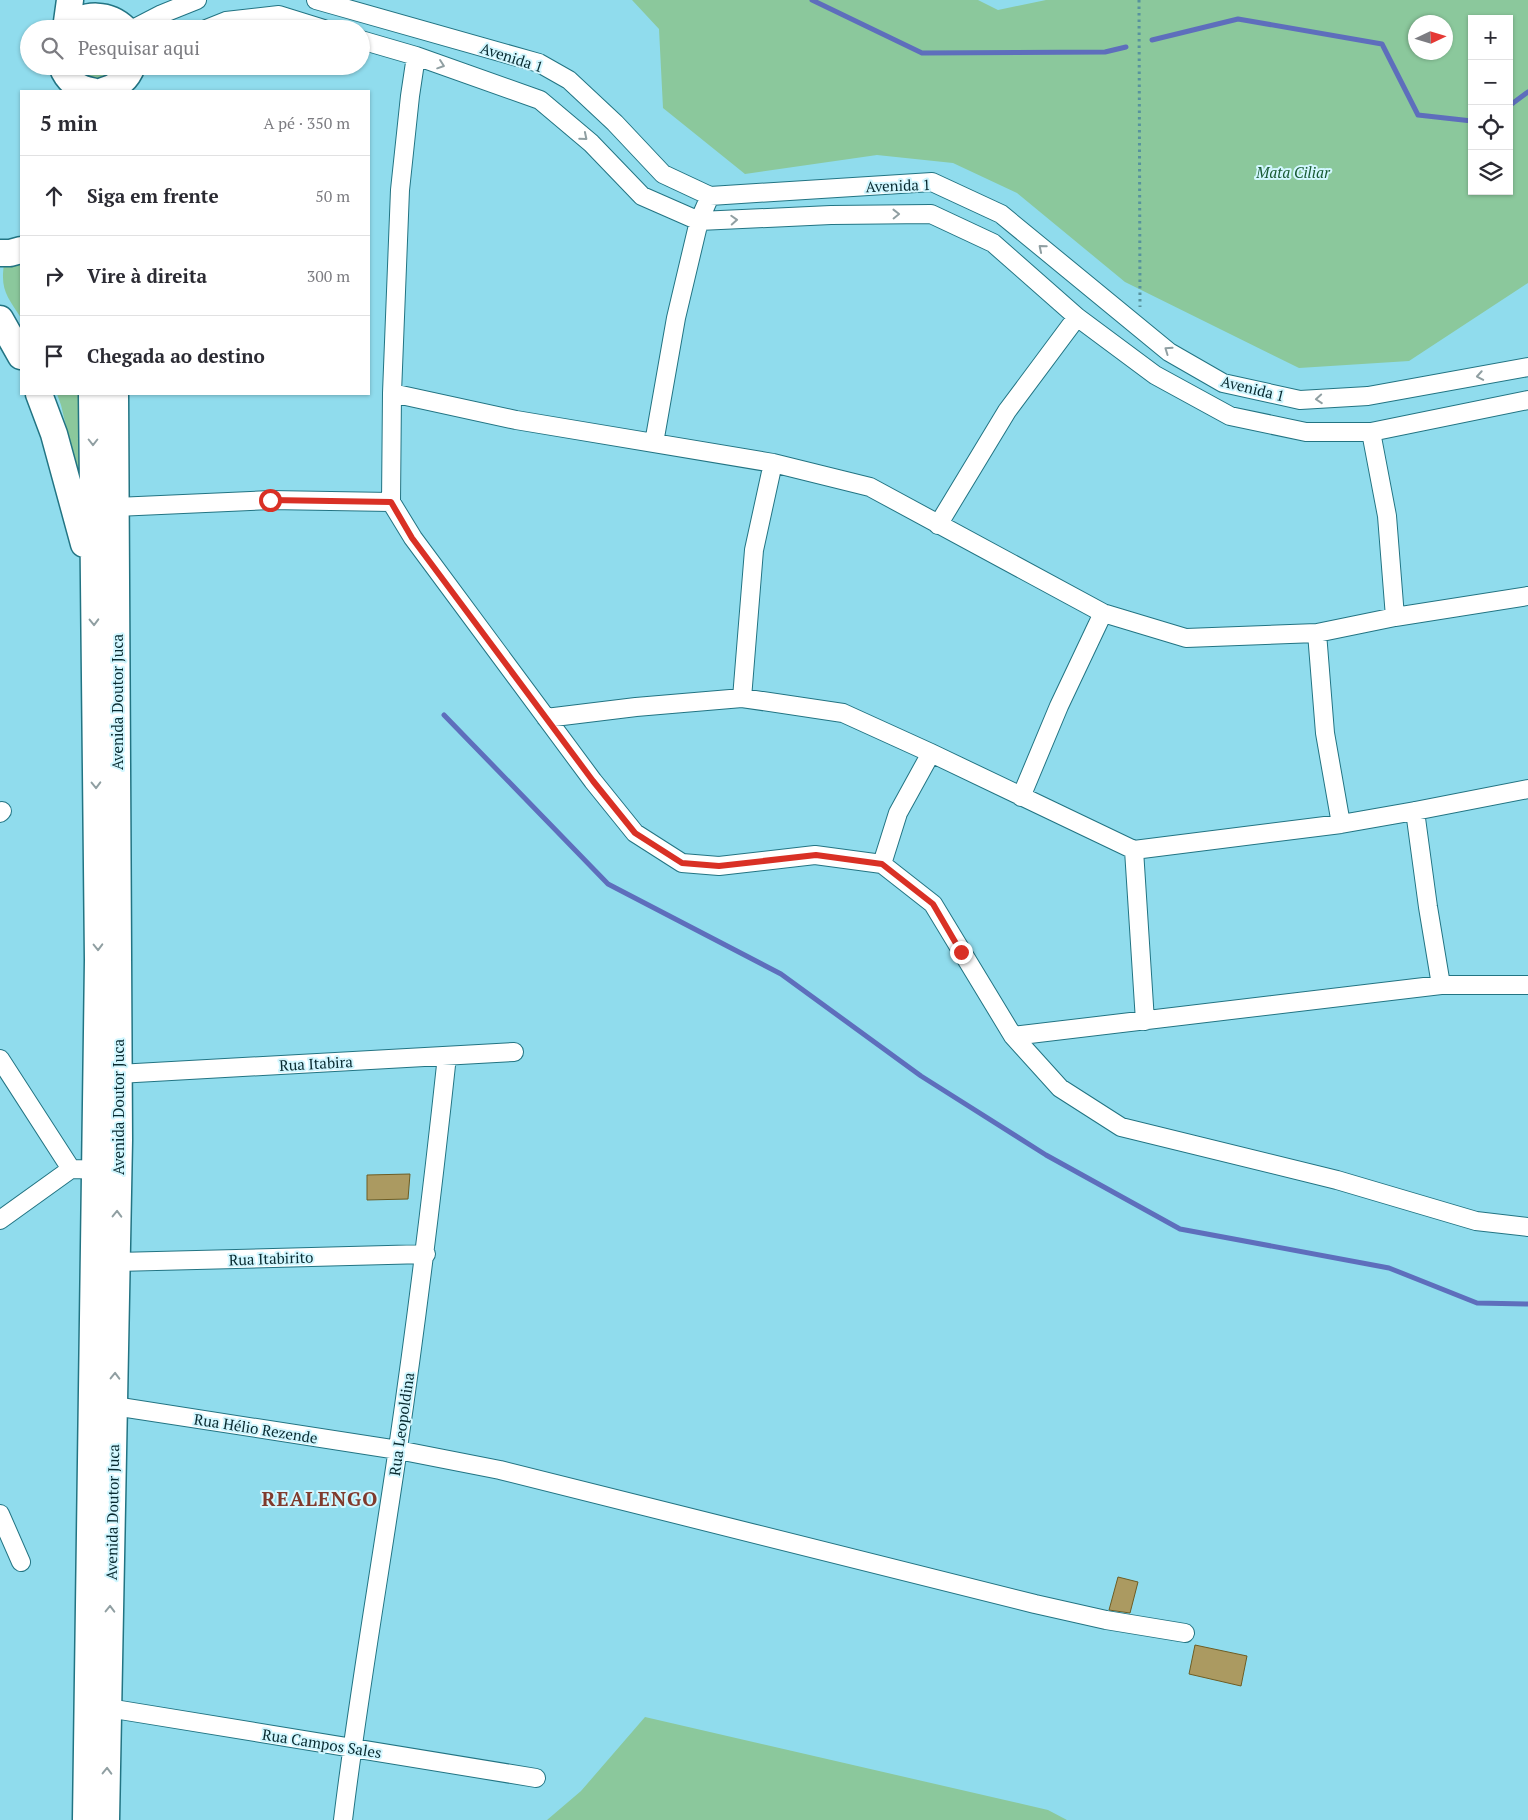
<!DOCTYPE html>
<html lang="pt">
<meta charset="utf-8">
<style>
:root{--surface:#fff;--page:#f2f2f3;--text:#2b2b33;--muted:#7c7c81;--line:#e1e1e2}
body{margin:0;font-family:"PT Serif",serif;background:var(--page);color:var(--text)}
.controls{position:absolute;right:15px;top:15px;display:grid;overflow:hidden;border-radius:0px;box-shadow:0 1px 4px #0004}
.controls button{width:45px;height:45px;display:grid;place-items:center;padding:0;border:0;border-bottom:1px solid var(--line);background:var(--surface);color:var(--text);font:25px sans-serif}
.compass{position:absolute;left:1408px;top:15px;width:45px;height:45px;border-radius:50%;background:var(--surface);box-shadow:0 1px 4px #0004;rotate:86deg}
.stop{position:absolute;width:15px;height:15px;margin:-11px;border:4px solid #d93025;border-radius:50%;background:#fff}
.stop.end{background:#d93025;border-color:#fff;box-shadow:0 1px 5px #0008}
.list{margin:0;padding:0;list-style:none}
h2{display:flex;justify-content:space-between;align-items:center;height:65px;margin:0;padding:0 20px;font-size:21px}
h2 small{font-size:16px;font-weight:400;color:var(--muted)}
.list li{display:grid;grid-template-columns:32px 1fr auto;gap:15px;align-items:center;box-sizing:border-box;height:80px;padding:0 20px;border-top:1px solid var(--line)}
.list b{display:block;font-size:19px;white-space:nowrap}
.list em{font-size:16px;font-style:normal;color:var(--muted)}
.icon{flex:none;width:28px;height:28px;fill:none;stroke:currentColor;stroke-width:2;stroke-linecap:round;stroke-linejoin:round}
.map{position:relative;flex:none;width:1528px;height:1820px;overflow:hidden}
.search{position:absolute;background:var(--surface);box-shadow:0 1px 4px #0004;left:20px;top:20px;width:350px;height:55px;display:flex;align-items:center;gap:12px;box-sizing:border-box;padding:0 18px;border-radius:28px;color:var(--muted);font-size:19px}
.panel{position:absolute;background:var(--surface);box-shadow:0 1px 4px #0004;left:20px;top:90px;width:350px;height:305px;border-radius:0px}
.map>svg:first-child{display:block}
.green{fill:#8bc89c;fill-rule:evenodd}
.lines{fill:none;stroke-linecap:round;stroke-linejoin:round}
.stream{stroke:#5e6ebc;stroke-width:5}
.building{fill:#ab9a61;stroke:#6e5d24}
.street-casing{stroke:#227483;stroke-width:20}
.secondary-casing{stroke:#227483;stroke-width:29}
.path{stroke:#57929e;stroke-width:3;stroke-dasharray:2.5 4;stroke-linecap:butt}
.street{stroke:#fff;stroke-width:18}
.secondary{stroke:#fff;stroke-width:26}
.oneway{stroke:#909fa2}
.route{stroke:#d93025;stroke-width:6}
.labels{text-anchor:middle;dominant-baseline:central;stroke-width:4;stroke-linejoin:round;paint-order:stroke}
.street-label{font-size:15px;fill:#082a30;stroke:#d2f7ff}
.park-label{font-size:15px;font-style:italic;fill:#175932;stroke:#d2f7ff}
.district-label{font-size:20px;font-weight:bold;letter-spacing:1px;fill:#803a2c;stroke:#d2f7ff}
</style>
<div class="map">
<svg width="1528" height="1820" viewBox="0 0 1528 1820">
<rect width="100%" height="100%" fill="#90dced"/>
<path class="green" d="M632 0H978L998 10 1046 0H1528V283L1409 361 1299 368 1125 282 1017 193 953 163 877 155 745 174 663 108 659 29ZM1472 19H1509V191H1472ZM1416 22H1446V52H1416Z
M74 66H120L105 80H88Z
M21 260V318C8 297 0 291 4 264Z
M57 394H80L82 493 61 405Z
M645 1717 1048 1810 1067 1820H547L581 1791Z"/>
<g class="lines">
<path class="stream" d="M812 0 922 53 1105 52 1126 47
M1152 40 1238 19 1382 44 1418 115 1472 121
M1509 106 1528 92
M444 715 608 884 781 974 921 1076 1046 1155 1180 1229 1389 1268 1477 1303 1528 1304"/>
</g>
<path class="building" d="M410 1174 408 1199 367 1200V1175Z
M1118 1577 1138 1582 1130 1613 1109 1610Z
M1195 1645 1247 1656 1241 1686 1189 1674Z"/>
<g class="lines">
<g class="street-casing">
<path id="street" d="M316 0 539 63 569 80 615 123 663 174 710 196 932 182 1001 214 1169 352 1223 383 1300 400 1368 396 1528 367
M133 29 162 14 197 0
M206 29 226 21 279 15 324 29
M361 40 416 56 540 100 591 143 642 196 699 221 831 215 931 214 993 243 1077 317 1155 375 1230 416 1306 432H1371L1528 400
M416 56 410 96 400 190 392 393 391 502 413 538 593 781 635 833 682 863 719 866 815 855 882 864 933 904 1013 1036 1060 1088 1121 1127 1337 1180 1476 1221 1528 1227
M392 393 516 420 773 463 870 487 1103 613 1186 638 1317 633 1395 617 1528 596
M1371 432 1387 516 1395 617
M654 443 676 318 699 221 710 196
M116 507 270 500 391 502
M938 525 1007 411 1077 317
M1317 633 1325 733 1341 824
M742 698 754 550 773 463
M546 718 636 707 742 698 843 713 931 753 1134 850 1341 824 1415 811 1528 789
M1021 797 1059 706 1103 613
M1415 811 1428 907 1441 985
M0 813 2 811
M1134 850 1145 1021
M882 864 898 813 931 753
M1013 1036 1441 985H1528
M0 1059 71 1169
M118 1074 514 1052
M0 1220 71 1169 105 1170
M117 1262 426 1254
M114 1406 398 1450 500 1470 1035 1604 1106 1620 1185 1633
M0 1514 21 1562
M108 1708 536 1778
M343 1820C358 1696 380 1572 398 1448 417 1318 433 1187 447 1056"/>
</g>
<g class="secondary-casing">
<path id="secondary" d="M66 29 70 0
M70 29C84 11 110 14 125 29
M62 66C67 80 78 89 92 91
M103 91C117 87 127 80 132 66
M0 253H10L21 250
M0 319 21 356
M39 394 54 434 84 544
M86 1820 98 960 92 394
M106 1820 119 1140 115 394"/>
</g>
<path class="path" d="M1139 0 1140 307"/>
<use href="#street" class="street"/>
<use href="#secondary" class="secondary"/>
</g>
<defs><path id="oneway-chevron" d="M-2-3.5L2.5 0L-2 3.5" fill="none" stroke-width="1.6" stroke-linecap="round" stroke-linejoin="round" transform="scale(1.25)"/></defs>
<g class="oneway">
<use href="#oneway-chevron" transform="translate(441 65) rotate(19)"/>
<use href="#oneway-chevron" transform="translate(584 137) rotate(40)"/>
<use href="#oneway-chevron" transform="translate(896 214) rotate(-1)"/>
<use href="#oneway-chevron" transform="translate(734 220) rotate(-3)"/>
<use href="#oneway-chevron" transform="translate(1042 248) rotate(-140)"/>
<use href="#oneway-chevron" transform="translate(1168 350) rotate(-145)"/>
<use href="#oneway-chevron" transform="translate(1480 376) rotate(170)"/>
<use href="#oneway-chevron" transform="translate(1319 399) rotate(176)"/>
<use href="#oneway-chevron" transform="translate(93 442) rotate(90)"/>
<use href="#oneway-chevron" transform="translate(94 622) rotate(89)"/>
<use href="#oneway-chevron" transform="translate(96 785) rotate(89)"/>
<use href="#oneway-chevron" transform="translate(98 947) rotate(89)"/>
<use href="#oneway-chevron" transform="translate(117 1214) rotate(-89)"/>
<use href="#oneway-chevron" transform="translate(115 1376) rotate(-89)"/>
<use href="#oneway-chevron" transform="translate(110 1609) rotate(-89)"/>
<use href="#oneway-chevron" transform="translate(107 1771) rotate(-89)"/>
</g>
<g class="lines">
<path class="route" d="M270 500 391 502 412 538 593 781 635 833 682 863 719 866 816 855 882 864 933 904 961 952"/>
</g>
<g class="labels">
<g class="street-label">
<text transform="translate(512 57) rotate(18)">Avenida 1</text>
<text transform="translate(898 185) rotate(-2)">Avenida 1</text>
<text transform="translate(1253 388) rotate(14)">Avenida 1</text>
<text transform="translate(117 702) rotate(-90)">Avenida Doutor Juca</text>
<text transform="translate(316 1063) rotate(-3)">Rua Itabira</text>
<text transform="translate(118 1107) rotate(-90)">Avenida Doutor Juca</text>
<text transform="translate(271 1258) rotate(-2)">Rua Itabirito</text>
<text transform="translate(401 1424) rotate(-82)">Rua Leopoldina</text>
<text transform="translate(256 1428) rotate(9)">Rua Hélio Rezende</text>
<text transform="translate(112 1512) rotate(-89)">Avenida Doutor Juca</text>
<text transform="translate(322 1743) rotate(9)">Rua Campos Sales</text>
</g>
<g class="park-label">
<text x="1293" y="172">Mata Ciliar</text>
</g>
<g class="district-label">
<text x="320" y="1498">REALENGO</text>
</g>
</g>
</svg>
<div class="controls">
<button>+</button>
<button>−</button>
<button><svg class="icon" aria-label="locate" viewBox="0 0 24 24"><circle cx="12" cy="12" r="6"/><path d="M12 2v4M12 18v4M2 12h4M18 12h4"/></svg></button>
<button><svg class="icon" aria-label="layers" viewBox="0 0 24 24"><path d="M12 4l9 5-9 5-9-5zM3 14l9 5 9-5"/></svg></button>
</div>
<svg class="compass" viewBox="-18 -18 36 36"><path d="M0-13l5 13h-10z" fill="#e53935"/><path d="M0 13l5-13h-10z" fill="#7c7c81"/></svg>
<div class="stop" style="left:270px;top:500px"></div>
<div class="stop end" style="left:961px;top:952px"></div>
<div class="search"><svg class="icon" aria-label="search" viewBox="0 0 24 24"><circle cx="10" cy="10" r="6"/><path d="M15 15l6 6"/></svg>Pesquisar aqui</div>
<section class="panel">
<h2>5 min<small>A pé · 350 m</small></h2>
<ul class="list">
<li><svg class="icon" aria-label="ahead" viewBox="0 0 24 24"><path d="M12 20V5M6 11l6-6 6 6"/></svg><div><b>Siga em frente</b></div><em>50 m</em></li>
<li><svg class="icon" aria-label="right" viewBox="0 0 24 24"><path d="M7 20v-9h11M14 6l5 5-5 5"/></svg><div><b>Vire à direita</b></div><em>300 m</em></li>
<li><svg class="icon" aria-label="arrive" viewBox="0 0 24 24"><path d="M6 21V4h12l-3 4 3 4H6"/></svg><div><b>Chegada ao destino</b></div></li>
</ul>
</section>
</div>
